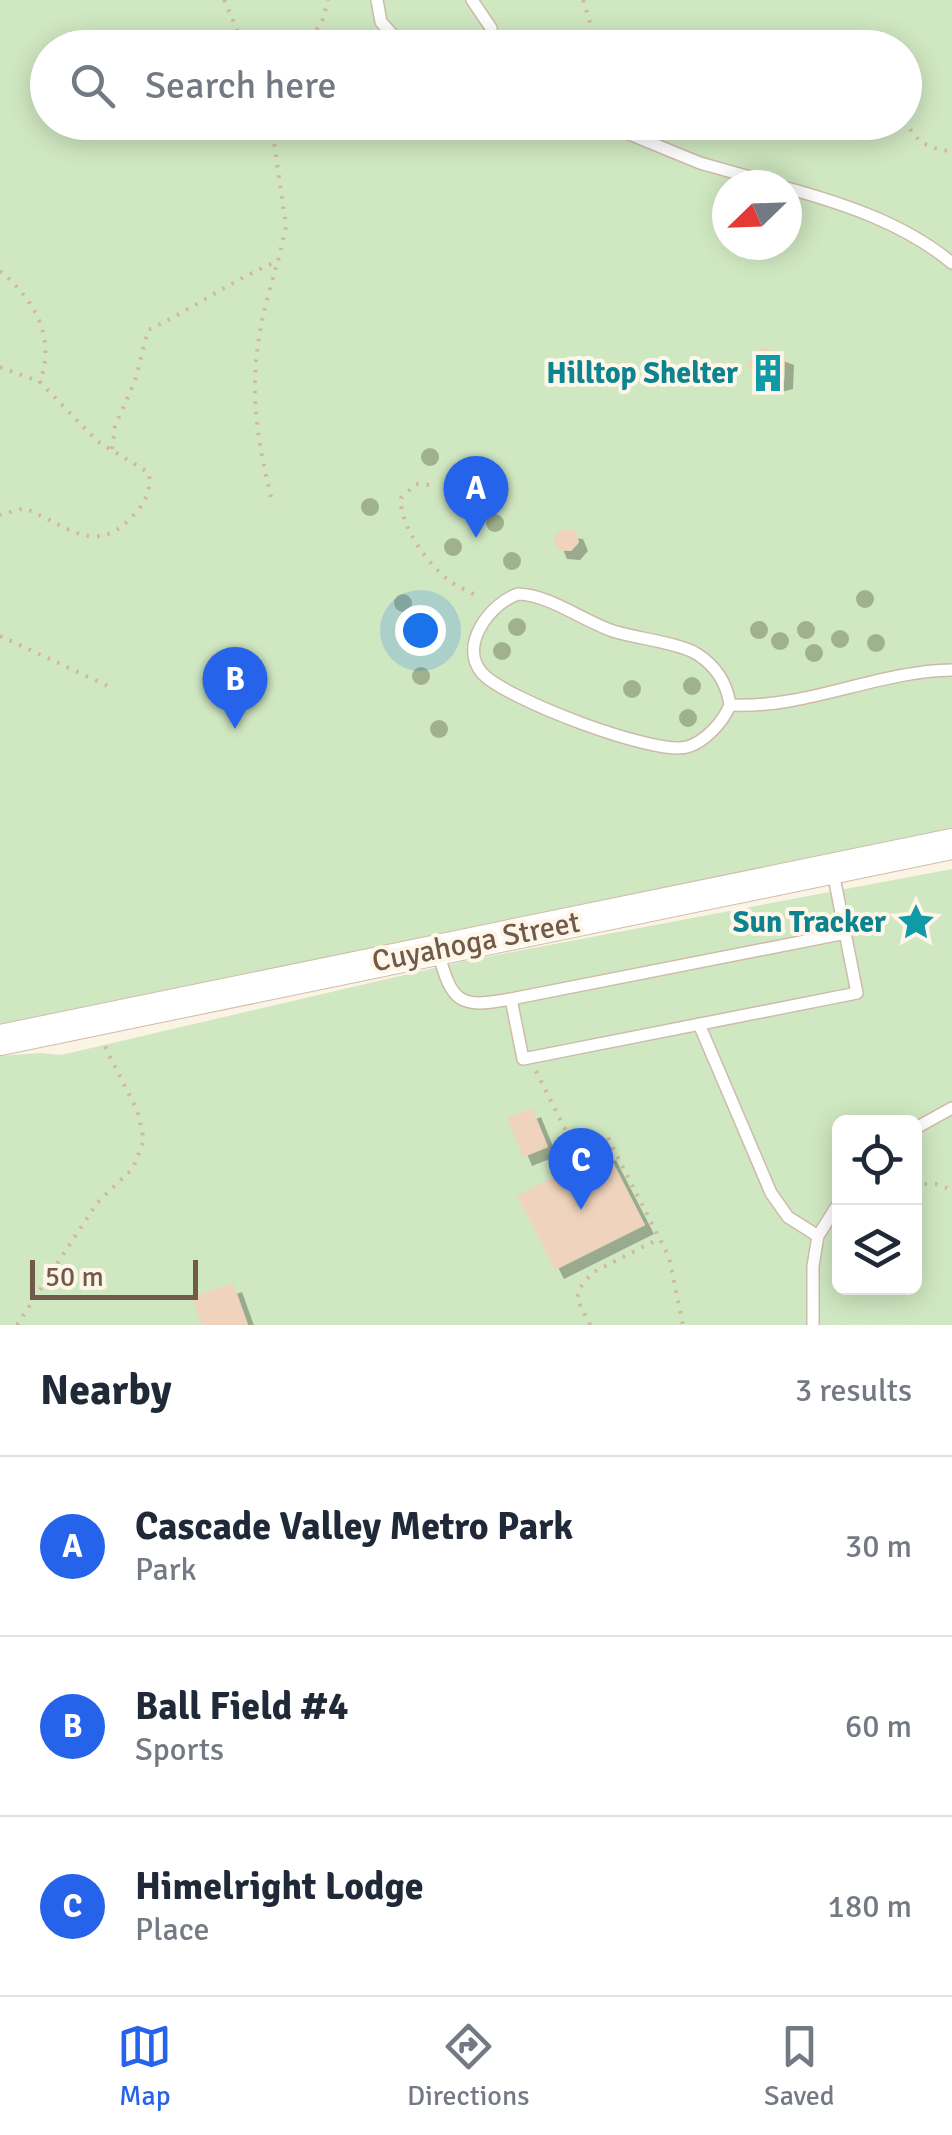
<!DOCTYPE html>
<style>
:root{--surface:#fff;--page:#f6f6f7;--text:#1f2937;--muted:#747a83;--line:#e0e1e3;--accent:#2563eb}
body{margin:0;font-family:Signika,sans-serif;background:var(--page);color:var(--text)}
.controls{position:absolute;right:30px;bottom:30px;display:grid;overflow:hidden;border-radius:15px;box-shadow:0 5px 25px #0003}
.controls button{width:90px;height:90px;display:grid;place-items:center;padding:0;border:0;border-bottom:2px solid var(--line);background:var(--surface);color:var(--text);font:50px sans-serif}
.compass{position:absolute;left:712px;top:170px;width:90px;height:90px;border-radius:50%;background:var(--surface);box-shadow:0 5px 25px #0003;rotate:247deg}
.scale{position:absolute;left:30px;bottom:25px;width:168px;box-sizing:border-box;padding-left:10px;border:5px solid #725a4a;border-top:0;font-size:28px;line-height:35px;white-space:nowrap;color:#725a4a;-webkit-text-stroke:8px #fef7e9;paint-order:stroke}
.you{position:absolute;left:420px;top:630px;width:35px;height:35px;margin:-25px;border:8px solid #fff;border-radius:50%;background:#1a73e8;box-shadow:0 0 0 15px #1a73e833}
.badge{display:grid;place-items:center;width:65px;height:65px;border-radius:50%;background:var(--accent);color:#fff;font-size:32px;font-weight:700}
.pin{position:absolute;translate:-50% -82px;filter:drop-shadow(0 2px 5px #0008)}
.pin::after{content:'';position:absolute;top:52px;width:35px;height:30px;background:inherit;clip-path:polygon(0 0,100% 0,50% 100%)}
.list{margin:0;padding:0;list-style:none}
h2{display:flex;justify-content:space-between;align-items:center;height:130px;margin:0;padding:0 40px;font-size:42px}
h2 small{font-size:32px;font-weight:400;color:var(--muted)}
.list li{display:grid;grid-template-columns:65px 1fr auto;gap:30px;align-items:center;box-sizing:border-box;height:180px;padding:0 40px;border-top:2px solid var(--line)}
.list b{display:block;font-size:38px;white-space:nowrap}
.list p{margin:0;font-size:32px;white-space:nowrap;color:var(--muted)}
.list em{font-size:32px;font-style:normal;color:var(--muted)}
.icon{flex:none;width:55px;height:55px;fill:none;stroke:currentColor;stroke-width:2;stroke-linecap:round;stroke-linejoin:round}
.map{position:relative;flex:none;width:952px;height:1325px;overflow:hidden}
.search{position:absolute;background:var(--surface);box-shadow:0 5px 25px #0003;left:30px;right:30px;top:30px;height:110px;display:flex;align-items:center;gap:25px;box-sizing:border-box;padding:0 35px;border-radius:55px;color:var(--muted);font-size:38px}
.sheet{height:670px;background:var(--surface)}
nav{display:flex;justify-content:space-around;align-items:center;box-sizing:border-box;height:140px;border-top:2px solid var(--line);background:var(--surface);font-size:28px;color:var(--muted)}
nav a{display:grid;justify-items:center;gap:5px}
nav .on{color:var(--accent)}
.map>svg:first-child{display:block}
.green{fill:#d0e8c2;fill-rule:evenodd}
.building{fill:#efd3bc;filter:url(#shadow)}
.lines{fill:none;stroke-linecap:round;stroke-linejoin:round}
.lane-casing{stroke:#cba;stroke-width:14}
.secondary-casing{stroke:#d0bdab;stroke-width:32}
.path{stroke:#d3b69f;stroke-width:4;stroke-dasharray:2.5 8;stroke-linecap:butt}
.lane{stroke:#fff;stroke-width:11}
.secondary{stroke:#fff;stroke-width:30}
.tree{fill:#9fb28d}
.labels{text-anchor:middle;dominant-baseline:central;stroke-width:8;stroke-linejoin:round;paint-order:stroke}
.culture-label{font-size:30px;font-weight:bold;fill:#0d838f;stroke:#fef7e9;text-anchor:end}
.street-label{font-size:30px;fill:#725a4a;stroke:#fef7e9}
</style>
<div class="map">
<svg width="952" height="1325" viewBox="0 0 952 1325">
<defs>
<filter id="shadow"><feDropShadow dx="9" dy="9" stdDeviation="0" flood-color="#0004"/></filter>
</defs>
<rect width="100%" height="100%" fill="#fbf3e3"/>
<path class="green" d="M0 0H952V831L0 1040ZM48 48H904V122H48ZM727 185H787V245H727Z
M952 869V1325H0V1056L41 1053 61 1055 464 961ZM840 1122H914V1288H840Z"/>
<path class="building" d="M762 347 785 356 784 380 761 386 747 365Z
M562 529 574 530 579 542 571 551 558 550 553 538Z
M532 1108 548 1147 523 1157 507 1118Z
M607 1151 645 1225 555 1270 517 1196Z
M233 1283 248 1325H202L192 1297Z"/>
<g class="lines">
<g class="lane-casing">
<path id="lane" d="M377 0 381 22 405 48
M472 0 491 28 492 48
M600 122 700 163 778 185
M787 188C845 204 905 224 952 263
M518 594C550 595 583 621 613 631 635 638 680 643 697 654 716 666 727 684 730 705 723 722 705 742 687 747 655 756 505 699 482 673 458 645 491 603 518 594Z
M730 705C807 709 877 671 952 670
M833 872 857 993 523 1059 511 999 846 933
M438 952C452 1002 458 1009 511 999
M699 1024 771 1193 788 1217 818 1236
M914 1129 952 1108
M813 1325V1266L818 1236 840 1201"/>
</g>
<g class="secondary-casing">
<path id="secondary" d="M0 1040 952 844"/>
</g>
<path class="path" d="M224 0 245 48
M583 0 598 48
M306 48 323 19 328 0
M904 109C908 137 924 149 952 151
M0 271C35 300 56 337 40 382L97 441 149 473C151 487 147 499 138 510 97 560 71 527 24 508L0 515
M0 367 40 382
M112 449 115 426 135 381 148 330C193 309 232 280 278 261L286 227 271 122
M429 485 416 484 401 498C399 526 429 566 451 582 460 588 471 592 480 598
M271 497C248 402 249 355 278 261
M0 636 110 687
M536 1071 576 1151 607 1136 669 1257 683 1325
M555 1162 576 1151
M914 1184H936L952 1190
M17 1325 97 1203 133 1168 144 1140 137 1110 103 1043
M590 1325 577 1299 579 1289 592 1273 660 1238"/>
<use href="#lane" class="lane"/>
<use href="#secondary" class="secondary"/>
</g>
<g class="tree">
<circle cx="430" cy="457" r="9"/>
<circle cx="370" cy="507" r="9"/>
<circle cx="495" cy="523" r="9"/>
<circle cx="453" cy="547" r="9"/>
<circle cx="512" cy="561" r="9"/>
<circle cx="865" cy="599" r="9"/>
<circle cx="403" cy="603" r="9"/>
<circle cx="517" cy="627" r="9"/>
<circle cx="759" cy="630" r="9"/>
<circle cx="806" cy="630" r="9"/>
<circle cx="840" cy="639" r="9"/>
<circle cx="780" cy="641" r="9"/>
<circle cx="876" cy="643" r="9"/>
<circle cx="502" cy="651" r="9"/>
<circle cx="814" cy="653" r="9"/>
<circle cx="421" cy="676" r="9"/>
<circle cx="692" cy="686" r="9"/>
<circle cx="632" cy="689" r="9"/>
<circle cx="688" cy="718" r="9"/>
<circle cx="439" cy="729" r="9"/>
</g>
<defs>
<g id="building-bare" transform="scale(3)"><path d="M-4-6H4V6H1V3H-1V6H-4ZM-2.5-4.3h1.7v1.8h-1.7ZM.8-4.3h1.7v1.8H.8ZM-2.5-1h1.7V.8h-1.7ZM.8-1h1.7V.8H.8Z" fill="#0f9aa8" stroke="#fef7e9" stroke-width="2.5" paint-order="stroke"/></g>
<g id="sight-bare" transform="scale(3)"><path d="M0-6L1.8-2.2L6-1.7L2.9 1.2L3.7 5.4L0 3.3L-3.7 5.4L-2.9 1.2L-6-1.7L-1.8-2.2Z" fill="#0f9aa8" stroke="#fef7e9" stroke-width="2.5" paint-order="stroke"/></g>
</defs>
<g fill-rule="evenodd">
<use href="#building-bare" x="768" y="373"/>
<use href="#sight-bare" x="916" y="922"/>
</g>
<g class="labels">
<g class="culture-label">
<text x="738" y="373">Hilltop Shelter</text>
<text x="886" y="922">Sun Tracker</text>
</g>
<g class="street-label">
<text transform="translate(476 942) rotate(-11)">Cuyahoga Street</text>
</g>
</g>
</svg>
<div class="controls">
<button><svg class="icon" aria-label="locate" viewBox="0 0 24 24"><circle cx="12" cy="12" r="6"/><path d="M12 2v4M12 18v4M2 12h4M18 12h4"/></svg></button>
<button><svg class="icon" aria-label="layers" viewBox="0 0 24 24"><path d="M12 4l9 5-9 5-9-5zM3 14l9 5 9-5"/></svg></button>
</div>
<svg class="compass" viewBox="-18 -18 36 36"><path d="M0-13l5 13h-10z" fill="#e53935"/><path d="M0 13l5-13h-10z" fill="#747a83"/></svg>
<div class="scale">50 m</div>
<div class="you"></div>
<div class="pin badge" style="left:476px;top:538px">A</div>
<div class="pin badge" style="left:235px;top:729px">B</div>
<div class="pin badge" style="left:581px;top:1210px">C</div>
<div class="search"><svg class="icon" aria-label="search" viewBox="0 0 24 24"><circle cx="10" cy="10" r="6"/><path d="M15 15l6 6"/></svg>Search here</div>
</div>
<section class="sheet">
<h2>Nearby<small>3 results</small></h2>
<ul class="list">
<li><span class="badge">A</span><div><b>Cascade Valley Metro Park</b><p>Park</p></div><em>30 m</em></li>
<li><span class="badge">B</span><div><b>Ball Field #4</b><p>Sports</p></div><em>60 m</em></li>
<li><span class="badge">C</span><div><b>Himelright Lodge</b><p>Place</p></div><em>180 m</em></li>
</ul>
</section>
<nav>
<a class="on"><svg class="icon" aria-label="map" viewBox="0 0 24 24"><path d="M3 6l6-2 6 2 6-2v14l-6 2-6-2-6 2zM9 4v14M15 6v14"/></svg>Map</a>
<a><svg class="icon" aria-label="directions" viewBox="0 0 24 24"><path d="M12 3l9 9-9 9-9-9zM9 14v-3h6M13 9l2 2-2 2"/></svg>Directions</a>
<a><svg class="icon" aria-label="saved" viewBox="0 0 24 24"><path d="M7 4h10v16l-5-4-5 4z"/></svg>Saved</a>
</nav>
